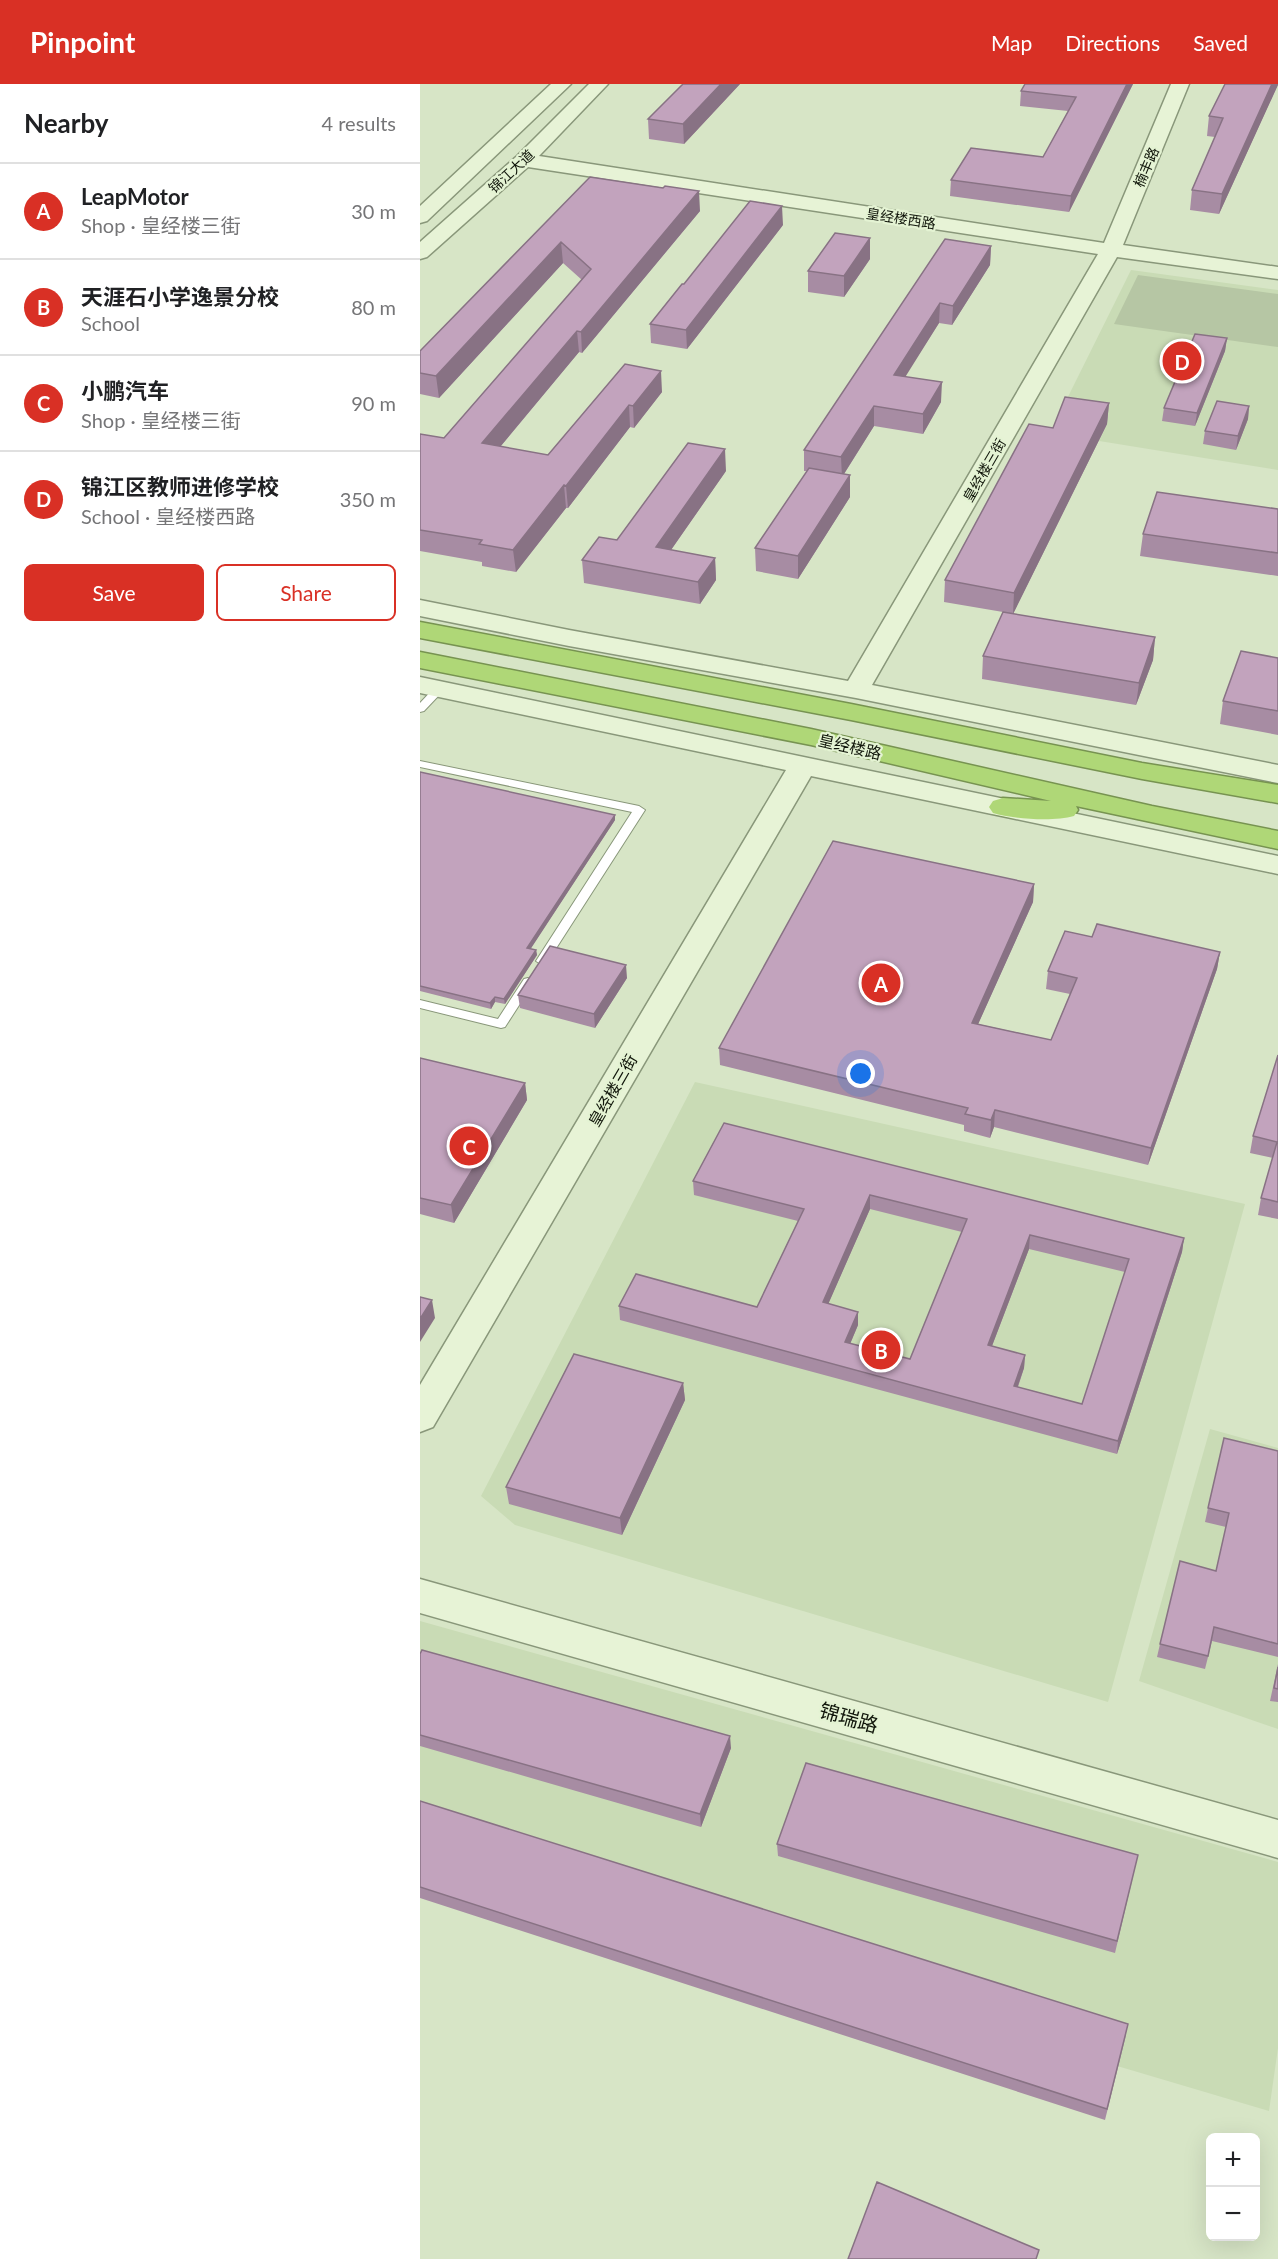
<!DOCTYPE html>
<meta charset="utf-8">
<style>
:root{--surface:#fff;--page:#f2f2f2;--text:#202124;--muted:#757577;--line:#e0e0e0;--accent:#d93025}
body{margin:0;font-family:Lato,"Noto Sans SC",sans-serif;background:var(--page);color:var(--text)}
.controls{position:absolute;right:18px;bottom:18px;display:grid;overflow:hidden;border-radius:9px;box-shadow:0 6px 24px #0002}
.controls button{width:54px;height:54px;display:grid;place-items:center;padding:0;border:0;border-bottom:2px solid var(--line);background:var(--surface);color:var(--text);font:30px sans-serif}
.you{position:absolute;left:441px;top:990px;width:21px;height:21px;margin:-15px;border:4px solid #fff;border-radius:50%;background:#1a73e8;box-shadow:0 0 0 9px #1a73e833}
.badge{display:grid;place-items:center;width:39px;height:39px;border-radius:50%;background:var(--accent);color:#fff;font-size:20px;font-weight:700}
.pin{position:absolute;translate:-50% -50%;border:3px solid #fff;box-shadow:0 2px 6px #0006}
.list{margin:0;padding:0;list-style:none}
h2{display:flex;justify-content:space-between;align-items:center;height:78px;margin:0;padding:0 24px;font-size:26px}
h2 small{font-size:20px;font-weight:400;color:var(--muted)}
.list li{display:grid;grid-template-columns:39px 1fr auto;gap:18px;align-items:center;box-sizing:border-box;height:96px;padding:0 24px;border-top:2px solid var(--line)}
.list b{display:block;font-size:22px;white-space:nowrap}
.list p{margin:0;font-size:20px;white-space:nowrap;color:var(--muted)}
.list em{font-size:20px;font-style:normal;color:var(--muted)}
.actions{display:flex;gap:12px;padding:18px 24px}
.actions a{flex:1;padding:14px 0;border:2px solid var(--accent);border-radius:9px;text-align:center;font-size:21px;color:var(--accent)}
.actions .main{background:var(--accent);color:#fff}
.map{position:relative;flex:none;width:858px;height:2175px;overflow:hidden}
header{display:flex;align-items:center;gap:36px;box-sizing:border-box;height:84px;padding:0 30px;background:var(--accent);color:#fff}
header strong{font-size:28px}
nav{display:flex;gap:33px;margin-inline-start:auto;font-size:21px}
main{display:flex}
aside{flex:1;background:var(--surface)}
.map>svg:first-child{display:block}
.built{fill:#c9dbb5}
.green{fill:#b6c6a4}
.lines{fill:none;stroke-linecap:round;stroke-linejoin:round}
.lane-casing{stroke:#89977a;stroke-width:2}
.secondary-casing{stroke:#89977a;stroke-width:3}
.highway-casing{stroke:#779351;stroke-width:3}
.lane{fill:#fff;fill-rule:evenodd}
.secondary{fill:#e7f3d6;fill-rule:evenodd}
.highway{fill:#afd777;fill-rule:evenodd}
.wall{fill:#a78ca3;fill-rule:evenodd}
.shaded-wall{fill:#887284}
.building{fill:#c2a3bd;stroke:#887284;stroke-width:1.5;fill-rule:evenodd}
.labels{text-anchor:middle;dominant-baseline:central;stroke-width:4.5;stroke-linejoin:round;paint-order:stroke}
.far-street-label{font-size:14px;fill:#10150a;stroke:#e4f3d3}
.street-label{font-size:16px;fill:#10150a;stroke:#e4f3d3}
.near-street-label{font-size:20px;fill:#10150a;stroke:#e4f3d3}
</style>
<header>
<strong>Pinpoint</strong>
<nav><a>Map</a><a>Directions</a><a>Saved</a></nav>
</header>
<main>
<aside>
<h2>Nearby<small>4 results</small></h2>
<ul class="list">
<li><span class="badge">A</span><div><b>LeapMotor</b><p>Shop · 皇经楼三街</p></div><em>30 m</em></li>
<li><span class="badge">B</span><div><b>天涯石小学逸景分校</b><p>School</p></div><em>80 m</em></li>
<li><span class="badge">C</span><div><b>小鹏汽车</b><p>Shop · 皇经楼三街</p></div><em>90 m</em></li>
<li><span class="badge">D</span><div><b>锦江区教师进修学校</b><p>School · 皇经楼西路</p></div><em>350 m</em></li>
</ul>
<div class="actions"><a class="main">Save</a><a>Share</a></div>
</aside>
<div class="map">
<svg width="858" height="2175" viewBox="0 0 858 2175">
<rect width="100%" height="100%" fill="#d7e5c6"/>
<path class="built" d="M711 186 858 206V386L630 349Z
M275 998 825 1120 688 1618 95 1441 61 1412Z
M790 1345 858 1364V1645L719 1597Z
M0 1537 858 1778V1964L849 2027 0 1775Z"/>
<path class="green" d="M718 191 858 210V263L694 240Z"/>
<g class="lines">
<g class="lane-casing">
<path id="lane" d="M19 602 23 603V607L4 627 0 628V619L15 603Z
M0 677 219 722 225 726 126 880 122 881 116 877 212 728 0 683Z
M108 894 114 898 85 943 81 944 0 924V916L78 935 104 895Z"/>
</g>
<g class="secondary-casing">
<path id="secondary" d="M131 0H151L7 137 0 139V122Z
M169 0H188L119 72 684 159 751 0H769L703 161 858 183V195L697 173 452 601 858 681V699L436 614 149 562 0 532V516L149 546 428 597 678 170 108 83 7 173 0 175V158L97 72Z
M0 593 858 772V790L391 692 13 1343 0 1348V1301L366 686 0 609Z
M0 1495 858 1736V1774L0 1529Z"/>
</g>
<g class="highway-casing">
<path id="highway" d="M0 538 431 620 722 679 858 701V719L722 695 431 636 0 554Z
M0 568 391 645 732 722 858 747V765L656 722 658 726 654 732C633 738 594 735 573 729L569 723 573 717 583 714 631 717 391 661 0 584Z"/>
</g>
<use href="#lane" class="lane"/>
<use href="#secondary" class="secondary"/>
<use href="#highway" class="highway"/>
</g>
<path class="wall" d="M263 0H320L264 60 229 55 228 35Z
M713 0 649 128 530 112 531 96 623 73 648 27 600 22 601 7Z
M858 0 799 130 770 126 772 106 795 53 787 52 789 32Z
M170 93 280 127 162 269 159 268 80 363 128 371 205 280 242 308 214 344 210 343 148 424H146L96 488 62 482V478L0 467V350L24 354 162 196 143 179 19 314 0 310V267Z
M363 141 267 265 231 259 230 240 264 200Z
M571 162 570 181 532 241 519 239 485 292 521 318 503 350 454 342 424 390 430 413 378 495 336 487 335 464 387 387H384V366Z
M450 175 424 213 388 208V187Z
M807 254 805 267 775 342 742 337 744 324Z
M689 319 687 340 593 530 735 553 733 576 716 621 562 595 563 572 583 528 524 518 525 496 633 344Z
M829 322 828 335 816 366 783 360 785 347Z
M306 387 251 466 295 474 296 496 280 520 164 499 162 476 197 456Z
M858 425V492L720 472 723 450Z
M858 574V651L800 640 803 617Z
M0 688 195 736 110 865 116 866 117 871 85 920 75 918 71 925 0 907Z
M614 800 613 818 558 940 631 956 650 910 626 905 628 887 672 853 800 868 797 885 728 1081 574 1043 570 1054 544 1047V1041L300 981 299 964Z
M207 894 175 944 100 924 98 911Z
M858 971V1135L838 1131 841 1114 853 1074 830 1069 833 1052Z
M0 974 105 999 107 1016 34 1139 0 1130Z
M304 1039 764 1154 762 1168 697 1370 200 1236 199 1222 337 1223 378 1137 274 1111 273 1097ZM450 1125 542 1148 490 1275 430 1260 438 1241 408 1220ZM609 1165 705 1188 662 1320 598 1303 604 1284 605 1271 572 1262Z
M263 1299 265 1316 202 1451 89 1420 86 1403Z
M858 1367V1573L792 1557 785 1585 737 1573 740 1560 796 1487 806 1443 785 1438 788 1424Z
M0 1570 311 1664 281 1743 0 1662Z
M858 1580V1618L850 1617Z
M0 1717 706 1951 685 2036 0 1814Z
M357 1760 718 1771 695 1869 358 1772Z"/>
<path class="shaded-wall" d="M301 0H320L264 60 263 40Z
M707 0H713L649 128 651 112Z
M852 0H858V1L799 130 802 110Z
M279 107 280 127 162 269 161 248Z
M362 122 363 141 267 265 266 246Z
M450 154V175L424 213V192Z
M141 158 143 179 19 314 16 292Z
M571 162 570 181 532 241 533 222Z
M520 219 519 239 474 311V291Z
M157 247 159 268 65 381 62 359Z
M807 254 805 267 775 342 777 329Z
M241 287 242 308 214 344 213 322Z
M522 298 521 318 503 350V330Z
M689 319 687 340 593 530 594 509Z
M209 321 210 343 148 424 146 402Z
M454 322V342L422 393 421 373Z
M829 322 828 335 816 366 818 352Z
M305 365 306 387 237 486 236 463Z
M430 391V413L378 495V472Z
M144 401 146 424 96 488 93 466Z
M295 474 296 496 280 520 278 498Z
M735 553 733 576 716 621 719 599Z
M195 731V736L108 869 107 864Z
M614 800 613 818 551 956 552 939Z
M116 866 117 871 85 920 84 915Z
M800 868 797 885 728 1081 731 1064Z
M206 881 207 894 175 944 174 930Z
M75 913V918L71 925 70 919Z
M105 999 107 1016 34 1139 31 1121Z
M575 1026 574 1043 570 1054 571 1036Z
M450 1111V1125L403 1232V1218Z
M610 1151 609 1165 567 1275 568 1261Z
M764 1154 762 1168 697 1370 698 1357Z
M12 1216 15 1234 0 1258V1235Z
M438 1228V1241L425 1272V1258Z
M605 1271 604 1284 593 1316 594 1302Z
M263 1299 265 1316 202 1451 200 1434Z
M310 1652 311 1664 281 1743 280 1730Z"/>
<path class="building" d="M263 0H301L263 40 228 35Z
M605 0H707L651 112 531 96 551 64 623 73 656 13 601 7Z
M805 0H852L802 110 772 106 803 34 789 32Z
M170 93 243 104 245 102 279 107 161 248 157 247 62 359 128 371 205 280 241 287 213 322 209 321 146 402 144 401 93 466 59 460 62 456 0 446V350L24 354 171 185 141 158 16 292 0 289V267Z
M330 117 362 122 266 246 230 240 262 200H264Z
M415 149 450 154 424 192 388 187Z
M525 155 571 162 533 222 520 219 474 291 522 298 503 330 454 322 421 373 384 366Z
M775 250 807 254 777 329 744 324Z
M645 313 689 319 594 509 525 496 609 340 633 344Z
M797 317 829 322 818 352 785 347Z
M268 359 305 365 236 463 295 474 278 498 162 476 179 453 197 456Z
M389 384 430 391 378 472 335 464Z
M737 408 858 425V469L723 450Z
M583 528 735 553 719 599 563 572Z
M821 567 858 574V627L803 617Z
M0 688 195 731 107 864 116 866 84 915 75 913 70 919 0 902Z
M413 757 614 800 552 939 631 956 657 894 628 887 645 847 672 853 677 840 800 868 731 1064 575 1026 571 1036 545 1030 548 1024 299 964Z
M130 862 206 881 174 930 98 911Z
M858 971V1118L841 1114 857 1058 833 1052Z
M0 974 105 999 31 1121 0 1114Z
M304 1039 764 1154 698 1357 199 1222 216 1190 337 1223 384 1125 273 1097ZM450 1111 547 1135 490 1275 425 1258 438 1228 403 1218ZM610 1151 709 1175 662 1320 594 1302 605 1271 568 1261Z
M0 1213 12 1216 0 1235Z
M154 1270 263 1299 200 1434 86 1403Z
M804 1354 858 1367V1560L794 1543 788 1572 740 1560 760 1477 796 1487 809 1429 788 1424Z
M2 1566 310 1652 280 1730 0 1651V1570Z
M858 1583V1605L854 1604Z
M386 1679 718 1771 697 1857 357 1760Z
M0 1717 708 1940 687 2025 0 1803Z
M457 2098 619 2166 616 2175H428Z"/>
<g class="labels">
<g class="far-street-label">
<text transform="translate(726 83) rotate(-67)">楠丰路</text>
<text transform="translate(91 87) rotate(-43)">锦江大道</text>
<text transform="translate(481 134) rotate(9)">皇经楼西路</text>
<text transform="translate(564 386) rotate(-60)">皇经楼三街</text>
</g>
<g class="street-label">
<text transform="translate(430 662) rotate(13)">皇经楼路</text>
<text transform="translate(192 1006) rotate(-60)">皇经楼三街</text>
</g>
<g class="near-street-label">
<text transform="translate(429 1633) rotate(16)">锦瑞路</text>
</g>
</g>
</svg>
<div class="controls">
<button>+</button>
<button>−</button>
</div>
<div class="you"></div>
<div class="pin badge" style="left:461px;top:899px">A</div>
<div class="pin badge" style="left:461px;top:1266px">B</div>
<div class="pin badge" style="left:49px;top:1062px">C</div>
<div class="pin badge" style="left:762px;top:277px">D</div>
</div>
</main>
